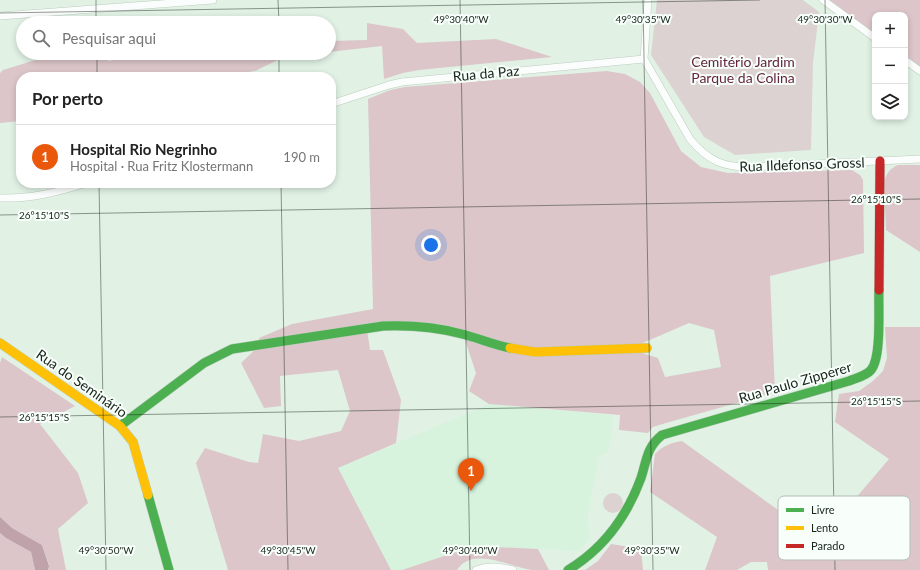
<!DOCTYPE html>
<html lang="pt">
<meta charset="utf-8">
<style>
:root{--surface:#fff;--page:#f6f6f6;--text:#222;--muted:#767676;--line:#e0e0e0;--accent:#ea580c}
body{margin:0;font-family:Lato,sans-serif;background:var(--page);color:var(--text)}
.controls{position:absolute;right:12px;top:12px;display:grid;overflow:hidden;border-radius:8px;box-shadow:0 2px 6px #0003}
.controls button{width:36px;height:36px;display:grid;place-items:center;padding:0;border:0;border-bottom:1px solid var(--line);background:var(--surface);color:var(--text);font:20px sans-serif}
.you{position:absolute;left:431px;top:245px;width:14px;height:14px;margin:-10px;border:3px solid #fff;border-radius:50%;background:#1a73e8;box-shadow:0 0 0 6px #1a73e833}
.badge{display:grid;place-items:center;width:26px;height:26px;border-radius:50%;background:var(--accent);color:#fff;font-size:13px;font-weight:700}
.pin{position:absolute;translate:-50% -33px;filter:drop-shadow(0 1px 2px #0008)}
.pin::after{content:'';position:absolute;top:21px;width:14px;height:12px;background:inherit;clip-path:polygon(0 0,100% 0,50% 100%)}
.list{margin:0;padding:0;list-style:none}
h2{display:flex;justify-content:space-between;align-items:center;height:52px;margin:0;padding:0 16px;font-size:17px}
h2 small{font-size:13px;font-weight:400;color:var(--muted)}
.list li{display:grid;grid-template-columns:26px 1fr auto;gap:12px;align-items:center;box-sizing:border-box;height:64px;padding:0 16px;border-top:1px solid var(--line)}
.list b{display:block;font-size:15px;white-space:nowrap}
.list p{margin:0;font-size:13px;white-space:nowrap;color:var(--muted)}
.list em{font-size:13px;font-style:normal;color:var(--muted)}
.icon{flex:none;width:22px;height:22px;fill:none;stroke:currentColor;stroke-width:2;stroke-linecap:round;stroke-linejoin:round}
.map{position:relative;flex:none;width:920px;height:570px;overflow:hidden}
.search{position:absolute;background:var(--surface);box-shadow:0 2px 6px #0003;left:16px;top:16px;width:320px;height:44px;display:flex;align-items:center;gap:10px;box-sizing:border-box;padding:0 14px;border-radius:22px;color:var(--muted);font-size:15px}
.panel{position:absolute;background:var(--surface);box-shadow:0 2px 6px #0003;left:16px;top:72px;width:320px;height:116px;border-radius:16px}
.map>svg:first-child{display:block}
.built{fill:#d7f3de}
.green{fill:#dcd2d1}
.forest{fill:#dcc6c9;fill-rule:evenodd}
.water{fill:#c0a2aa}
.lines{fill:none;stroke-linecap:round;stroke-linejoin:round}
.street-casing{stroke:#beccc1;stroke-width:8}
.fast-casing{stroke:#beccc1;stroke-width:10}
.slow-casing{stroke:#beccc1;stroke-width:10}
.jam-casing{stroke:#beccc1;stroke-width:10}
.street{stroke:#fafdfb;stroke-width:7}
.fast{stroke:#4caf50;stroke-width:9}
.slow{stroke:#ffc107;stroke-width:9}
.jam{stroke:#c62828;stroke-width:9}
.ticks{fill:none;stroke:#18241b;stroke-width:1;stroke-opacity:0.45}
.labels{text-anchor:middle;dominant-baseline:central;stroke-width:4;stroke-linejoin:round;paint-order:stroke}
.park-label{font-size:14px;fill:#65253f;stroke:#f8fffa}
.street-label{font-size:14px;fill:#18241b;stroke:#f8fffa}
.key{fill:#f8fffa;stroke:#b5bdb7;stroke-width:1}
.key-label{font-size:11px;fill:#18241b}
.ticks-label{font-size:10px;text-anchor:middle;fill:#18241b;stroke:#f8fffa;stroke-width:4;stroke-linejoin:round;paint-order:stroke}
</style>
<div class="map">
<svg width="920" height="570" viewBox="0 0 920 570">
<rect width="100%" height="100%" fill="#e1f2e5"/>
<path class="built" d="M489 404 613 415 609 451 599 456 588 513 589 540 578 551 474 546 402 570H391L338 468Z"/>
<path class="green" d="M657 0H803L819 12 813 63 811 150 735 155 704 137 651 55Z
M603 503a10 10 0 1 1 20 0a10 10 0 1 1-20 0Z"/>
<path class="forest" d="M823 0H920V71L905 60V15H875V38Z
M367 23 403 29 417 43 496 39 552 57 419 70 403 73 384 79 382 46 329 52V41L367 40Z
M58 53H96L109 61 139 53H301L300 54 280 59 255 71 213 77H21V121L0 123V73L3 70Z
M607 71 625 74 640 82 650 93 681 151 701 167 728 173 852 170 860 175 863 180 864 253 770 276 775 392 666 423 653 427 648 433 619 430 620 415 489 404 469 391 476 373 463 334 446 331 367 329 370 350H383L401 400 396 443 338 468 391 570H228L196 463 205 448 249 462 258 463 263 434 299 441 341 431 350 411 338 370 280 376 281 406 264 408 241 363 260 345 259 338 292 324 373 309 368 99 390 90 405 87ZM689 323 714 330 721 367 665 377 658 358 629 349Z
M898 165H920V252L886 230 884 183C886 174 889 169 898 165Z
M885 327H920V570H768L767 562H751L737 570H705L717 537 650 492 655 454C663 445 672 443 682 441L820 540 889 459 835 422 839 394 859 391 873 381 883 371 887 358Z
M2 357 75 406 40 424 78 473 88 503 58 529 66 570H48L49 565 42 545 12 528 0 517V363Z
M0 533 6 538 31 552 35 570H0Z
M611 544 641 549 643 570H585L598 561Z
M474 546 538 549 549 570C543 570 538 570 533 570 512 568 473 545 457 570H402Z"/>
<path class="water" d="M0 517 12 528 42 545 49 566 48 570H35L31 552 6 538 0 533Z"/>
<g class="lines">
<g class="street-casing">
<path id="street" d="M823 0 875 38
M0 16 213 0
M644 59 690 139C708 161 724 168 753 167L920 159
M644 59 648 0
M905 60 920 71
M331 104 389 85 402 82 644 59
M0 198C31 199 58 192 87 183
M476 570C489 565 500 567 513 570"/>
</g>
<g class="fast-casing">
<path id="fast" d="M120 426 204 363 232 349 383 326C410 325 436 327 462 334 478 338 494 345 510 348
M148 495 169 570
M568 570C603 549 627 516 641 478 647 460 646 448 662 435L849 381C856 378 866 376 871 370 882 357 878 307 879 290"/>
</g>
<g class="slow-casing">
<path id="slow" d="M0 343 120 426 133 442 148 495
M510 348 535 352 647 348"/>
</g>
<g class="jam-casing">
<path id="jam" d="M879 290 880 161"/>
</g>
<use href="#street" class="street"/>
<use href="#fast" class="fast"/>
<use href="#slow" class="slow"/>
<use href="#jam" class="jam"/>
</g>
<path class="ticks" d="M96 0V23M278 0 279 23M460 0 470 570M643 0 653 570M825 0 835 570M0 13 760 0M97 53V77M279 53V77M99 183 106 570M281 183 288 570M0 215 920 199M0 417 920 401"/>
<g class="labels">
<g class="park-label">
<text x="743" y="61">Cemitério Jardim<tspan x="743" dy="16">Parque da Colina</tspan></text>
</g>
<g class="street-label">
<text transform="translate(486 73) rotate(-5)">Rua da Paz</text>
<text transform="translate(802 164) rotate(-2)">Rua Ildefonso Grossl</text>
<text transform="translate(795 382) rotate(-16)">Rua Paulo Zipperer</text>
<text transform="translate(82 383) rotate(35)">Rua do Seminário</text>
</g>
</g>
<rect x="778" y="496" width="132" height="64" rx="6" class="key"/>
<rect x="786" y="508" width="18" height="4" fill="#4caf50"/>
<rect x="786" y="526" width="18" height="4" fill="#ffc107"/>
<rect x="786" y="544" width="18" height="4" fill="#c62828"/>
<g class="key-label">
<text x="811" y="514">Livre</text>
<text x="811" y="532">Lento</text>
<text x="811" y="550">Parado</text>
</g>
<g class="ticks-label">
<text x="461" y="23">49°30'40"W</text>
<text x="643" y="23">49°30'35"W</text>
<text x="825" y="23">49°30'30"W</text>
<text x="876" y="203">26°15'10"S</text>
<text x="44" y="219">26°15'10"S</text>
<text x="876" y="405">26°15'15"S</text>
<text x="44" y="421">26°15'15"S</text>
<text x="106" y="554">49°30'50"W</text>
<text x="288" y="554">49°30'45"W</text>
<text x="470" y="554">49°30'40"W</text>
<text x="652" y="554">49°30'35"W</text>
</g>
</svg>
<div class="controls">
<button>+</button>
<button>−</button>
<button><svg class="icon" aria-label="layers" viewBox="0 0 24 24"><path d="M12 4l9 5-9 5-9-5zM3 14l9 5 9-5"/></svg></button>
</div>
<div class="you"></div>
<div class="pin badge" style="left:471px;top:491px">1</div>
<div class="search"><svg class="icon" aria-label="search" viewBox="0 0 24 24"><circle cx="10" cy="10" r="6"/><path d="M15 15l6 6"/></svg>Pesquisar aqui</div>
<section class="panel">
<h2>Por perto<small></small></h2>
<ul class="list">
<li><span class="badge">1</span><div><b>Hospital Rio Negrinho</b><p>Hospital · Rua Fritz Klostermann</p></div><em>190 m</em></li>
</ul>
</section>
</div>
